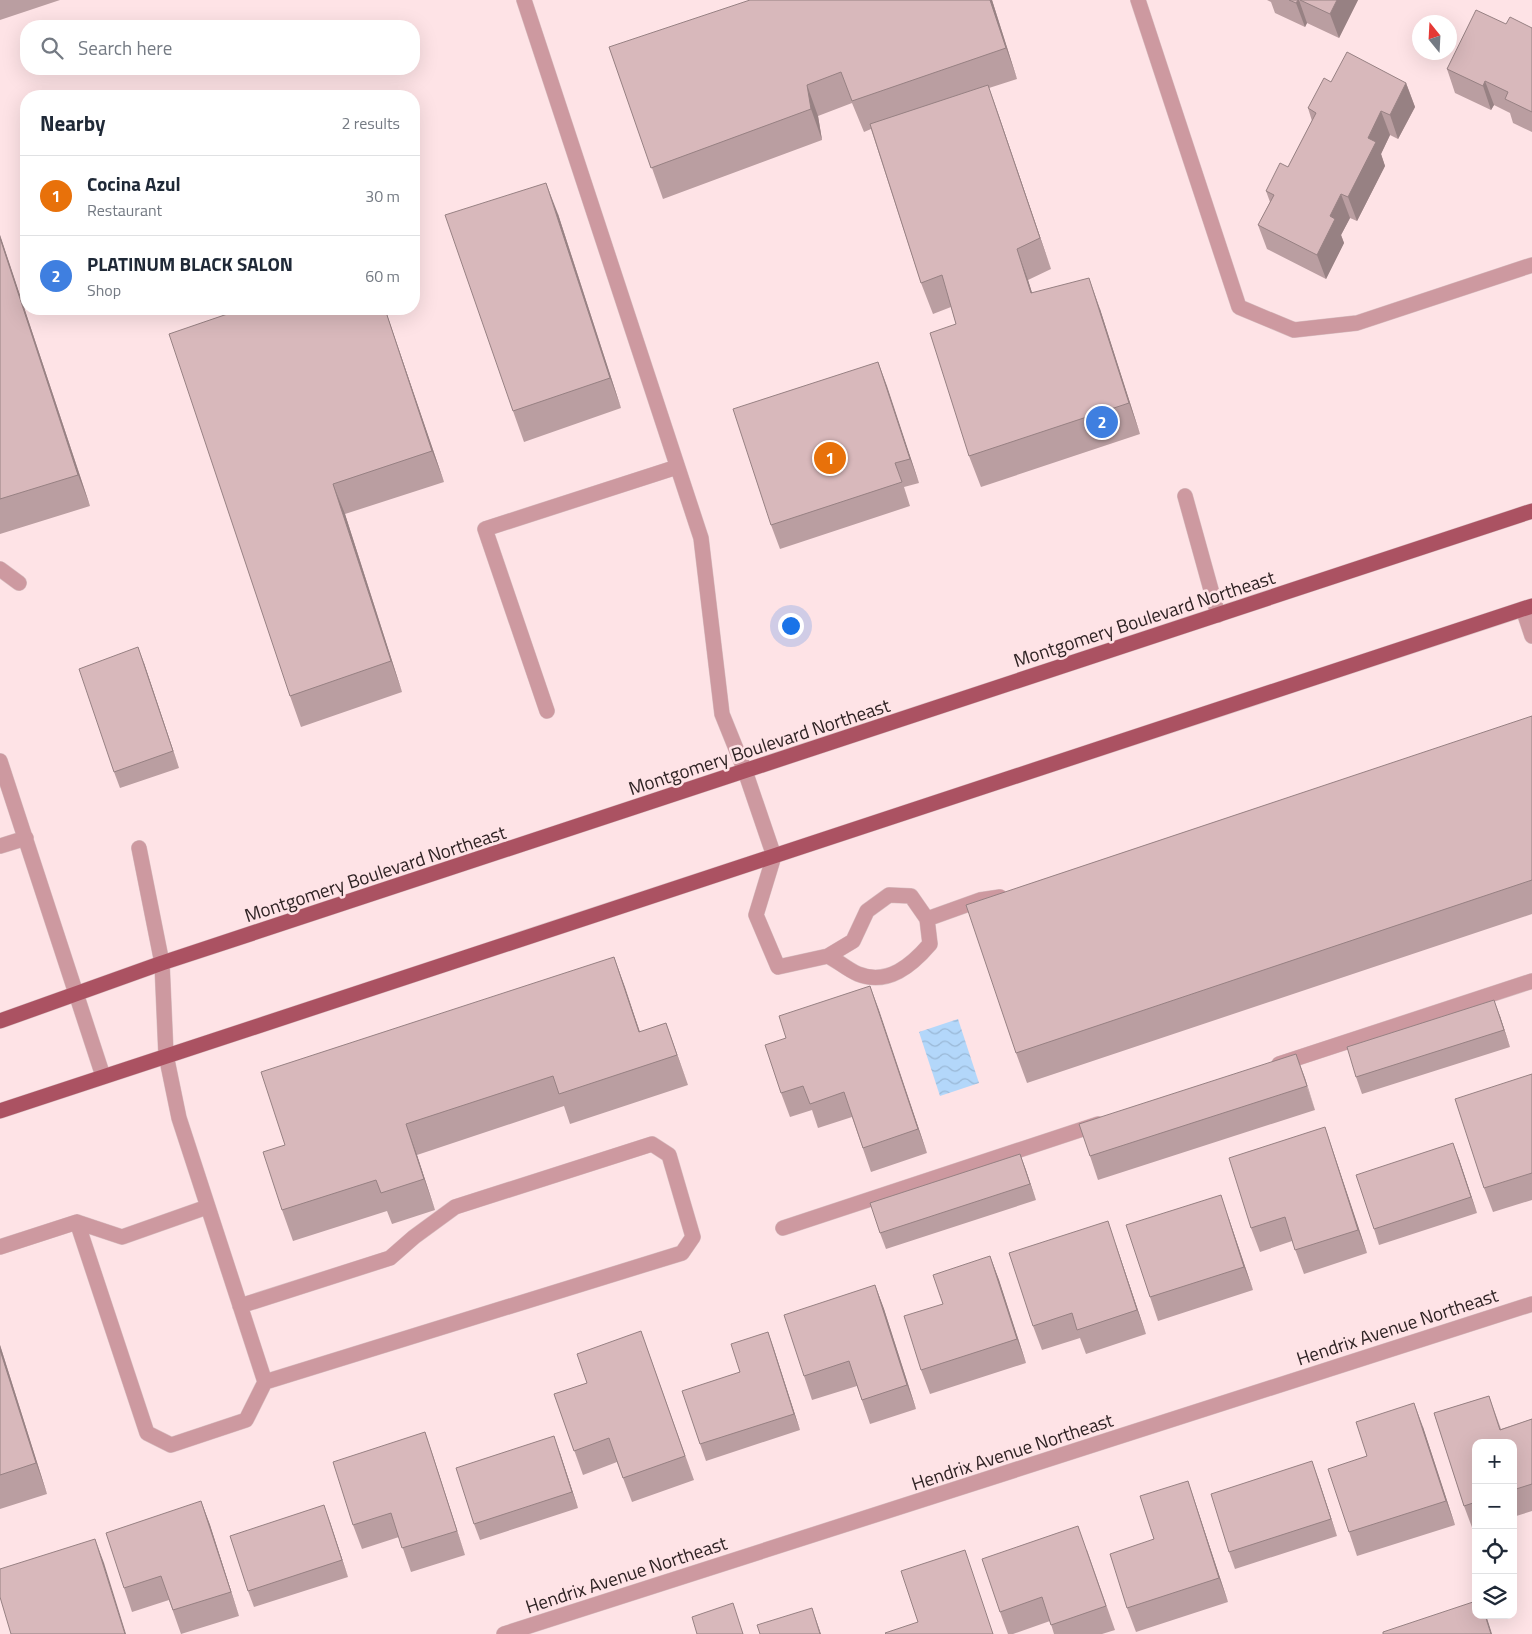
<!DOCTYPE html>
<meta charset="utf-8">
<style>
:root{--surface:#fff;--page:#f6f6f7;--text:#1f2937;--muted:#747a83;--line:#e0e1e3;--accent:#d93025}
body{margin:0;font-family:"Titillium Web",sans-serif;background:var(--page);color:var(--text)}
.controls{position:absolute;right:15px;bottom:15px;display:grid;overflow:hidden;border-radius:10px;box-shadow:0 5px 20px #0002}
.controls button{width:45px;height:45px;display:grid;place-items:center;padding:0;border:0;border-bottom:1px solid var(--line);background:var(--surface);color:var(--text);font:25px sans-serif}
.compass{position:absolute;left:1412px;top:15px;width:45px;height:45px;border-radius:50%;background:var(--surface);box-shadow:0 5px 20px #0002;rotate:342deg}
.you{position:absolute;left:790px;top:625px;width:18px;height:18px;margin:-12px;border:4px solid #fff;border-radius:50%;background:#1a73e8;box-shadow:0 0 0 8px #1a73e833}
.badge{display:grid;place-items:center;width:32px;height:32px;border-radius:50%;background:var(--accent);color:#fff;font-size:16px;font-weight:700}
.pin{position:absolute;translate:-50% -50%;border:2px solid #fff;box-shadow:0 1px 5px #0006}
.list{margin:0;padding:0;list-style:none}
h2{display:flex;justify-content:space-between;align-items:center;height:65px;margin:0;padding:0 20px;font-size:21px}
h2 small{font-size:16px;font-weight:400;color:var(--muted)}
.list li{display:grid;grid-template-columns:32px 1fr auto;gap:15px;align-items:center;box-sizing:border-box;height:80px;padding:0 20px;border-top:1px solid var(--line)}
.list b{display:block;font-size:19px;white-space:nowrap}
.list p{margin:0;font-size:16px;white-space:nowrap;color:var(--muted)}
.list em{font-size:16px;font-style:normal;color:var(--muted)}
.icon{flex:none;width:28px;height:28px;fill:none;stroke:currentColor;stroke-width:2;stroke-linecap:round;stroke-linejoin:round}
.map{position:relative;flex:none;width:1532px;height:1634px;overflow:hidden}
.search{position:absolute;background:var(--surface);box-shadow:0 5px 20px #0002;left:20px;top:20px;width:400px;height:55px;display:flex;align-items:center;gap:12px;box-sizing:border-box;padding:0 18px;border-radius:20px;color:var(--muted);font-size:19px}
.panel{position:absolute;background:var(--surface);box-shadow:0 5px 20px #0002;left:20px;top:90px;width:400px;height:225px;border-radius:20px}
.map>svg:first-child{display:block}
.water{fill:url(#water-waves)}
.lines{fill:none;stroke-linecap:round;stroke-linejoin:round}
.service-casing{stroke:#d9c0c3;stroke-width:16}
.minor-casing{stroke:#d9c0c3;stroke-width:16}
.primary-casing{stroke:#d9c0c3;stroke-width:16}
.service{stroke:#cd99a0;stroke-width:15}
.minor{stroke:#cd99a0;stroke-width:15}
.primary{stroke:#ab5262;stroke-width:15}
.wall{fill:#ba9ea1}
.shaded-wall{fill:#978183}
.building{fill:#d8b8bb;stroke:#978183}
.labels{text-anchor:middle;dominant-baseline:central;stroke-width:5;stroke-linejoin:round;paint-order:stroke}
.street-label{font-size:19px;fill:#2f2324;stroke:#fee3e6}
</style>
<div class="map">
<svg width="1532" height="1634" viewBox="0 0 1532 1634">
<defs>
<pattern id="water-waves" width="16" height="10" patternUnits="userSpaceOnUse" patternTransform="scale(1.25)"><rect width="16" height="10" fill="#b3d7fa"/><path d="M0 5q4-4 8 0t8 0" fill="none" stroke="#9ab8d6"/></pattern>
</defs>
<rect width="100%" height="100%" fill="#fee3e6"/>
<path class="water" d="M958 1019 979 1083 940 1096 919 1032Z"/>
<g class="lines">
<g class="service-casing">
<path id="service" d="M524 0 701 538 722 714 745 771 774 856 756 915 778 967 828 956 853 941 867 911 889 895 911 896 927 919 930 944C912 965 888 986 858 974 848 970 838 961 828 956
M1185 496 1218 615
M0 569 19 583
M1523 609 1532 636
M547 711 485 529 677 467
M0 761 103 1076
M0 846 26 838
M927 919 980 900 1000 897
M1279 1064 1532 981
M77 1222 147 1433 171 1445 246 1420 265 1382 179 1118 166 1055 162 963 139 848
M783 1228 1098 1124
M0 1247 77 1222 122 1237 207 1207
M240 1306 390 1258 414 1237 455 1207 652 1144 669 1155 693 1237 682 1253 265 1382"/>
</g>
<g class="minor-casing">
<path id="minor" d="M1138 0 1239 307 1294 330 1357 323 1532 265
M504 1634 1532 1304"/>
</g>
<g class="primary-casing">
<path id="primary" d="M0 1021 162 963 1532 511
M0 1111 1532 606"/>
</g>
<use href="#service" class="service"/>
<use href="#minor" class="minor"/>
<use href="#primary" class="primary"/>
</g>
<path class="wall" d="M0 0H60L0 20Z
M992 0 1017 79 989 88 1051 269 1028 280 1032 293 1100 309 1140 434 981 487 969 456 956 324 951 307 933 314 921 283 871 129 864 132 852 103 818 116 822 140 663 199 609 47Z
M1267 0H1358L1339 38 1307 23 1305 27 1275 13 1271 2Z
M1506 24 1532 28V132L1513 123 1510 113 1494 105 1491 110 1455 93 1447 69Z
M1331 82 1406 83 1415 107 1398 139 1390 135 1381 154 1385 166 1357 221 1350 218 1341 235 1344 243 1326 279 1267 249 1258 225 1270 202 1266 191 1288 167 1312 121 1308 108Z
M558 214 621 408 524 442 513 411Z
M0 235 90 506 0 534Z
M242 309H385L444 482 345 514 402 692 301 727 290 696Z
M878 362 919 483 904 487 910 506 780 549 771 525Z
M144 663 179 768 120 788 114 772Z
M1532 716V914L1027 1083 1016 1053Z
M614 957 640 1032 666 1023 688 1085 570 1124 564 1106 417 1155 435 1210 392 1224 387 1211 293 1241 282 1210 285 1145Z
M870 986 927 1153 871 1172 852 1117 818 1128 812 1110 790 1117 781 1093 786 1038Z
M1500 1016 1510 1047 1362 1094 1356 1077Z
M1296 1054 1315 1110 1098 1180 1090 1156Z
M1532 1074V1200L1493 1212 1484 1188Z
M1325 1127 1367 1253 1304 1274 1292 1241 1260 1252 1251 1228Z
M1020 1154 1036 1200 886 1249 880 1233Z
M1459 1159 1477 1213 1379 1245 1374 1229Z
M1229 1219 1253 1290 1158 1321 1150 1297Z
M1116 1245 1146 1334 1086 1354 1080 1338 1042 1350 1033 1326Z
M990 1256 999 1280 1026 1363 930 1394 921 1370 943 1304Z
M875 1285 884 1309 916 1409 870 1424 857 1386 812 1400 804 1376Z
M641 1331 694 1480 632 1502 617 1462 583 1475 554 1394 587 1383Z
M768 1332 800 1430 706 1461 700 1444 740 1372Z
M0 1345 47 1494 0 1509Z
M1489 1396 1501 1429 1532 1419V1511L1513 1517V1443H1476V1529L1473 1530 1464 1506 1434 1413Z
M1423 1427 1455 1525 1357 1556 1349 1532 1367 1456Z
M425 1432 433 1456 465 1555 411 1572 399 1537 362 1549 353 1525Z
M560 1453 578 1508 480 1540 474 1524Z
M1318 1478 1337 1536 1235 1569 1229 1552Z
M1188 1481 1196 1505 1228 1602 1136 1632 1127 1608 1154 1539Z
M201 1501 210 1525 239 1616 181 1634 169 1600 132 1612 124 1588Z
M330 1522 348 1577 254 1607 248 1591Z
M1087 1550 1115 1630 1102 1634H1054L1050 1621 1013 1634H1008L1000 1612Z"/>
<path class="shaded-wall" d="M990 0H992L1017 79 1006 48Z
M1298 0H1299L1307 23 1305 27 1296 3Z
M1337 0H1358L1339 38 1330 14Z
M1485 81 1494 105 1491 110 1483 86Z
M1406 83 1415 107 1398 139 1390 115Z
M807 85 818 116 822 140 811 109Z
M988 85 999 116 1051 269 1040 238Z
M1381 111 1390 135 1381 154 1385 166 1357 221 1348 197 1368 138Z
M546 183 558 214 621 408 610 378Z
M1341 194 1350 218 1341 235 1344 243 1326 279 1317 255 1330 216Z
M0 235 90 506 78 475 0 238Z
M1017 249 1028 280 1042 324 1031 293Z
M1089 278 1100 309 1140 434 1129 403Z
M385 309 444 482 432 451Z
M878 362 887 386 919 483 910 459Z
M333 484 345 514 402 692 391 661Z
M138 647 144 663 179 768 173 751Z
M614 957 625 987 650 1063 639 1032Z
M870 986 879 1010 927 1153 918 1129Z
M1494 1000 1500 1016 1510 1047 1504 1030Z
M666 1023 688 1085 677 1055Z
M1296 1054 1305 1078 1315 1110 1307 1086Z
M406 1124 417 1155 435 1210 424 1179Z
M1325 1127 1367 1253 1358 1230Z
M1453 1143 1459 1159 1477 1213 1471 1197Z
M1020 1154 1026 1170 1036 1200 1030 1184Z
M1221 1195 1229 1219 1253 1290 1244 1267Z
M1108 1221 1116 1245 1146 1334 1137 1310Z
M990 1256 999 1280 1026 1363 1017 1339Z
M875 1285 884 1309 916 1409 907 1385Z
M768 1332 774 1349 800 1430 794 1414Z
M0 1345 47 1494 36 1463 0 1350Z
M1414 1403 1423 1427 1455 1525 1446 1501Z
M425 1432 433 1456 465 1555 457 1531Z
M554 1436 560 1453 578 1508 572 1492Z
M1312 1461 1318 1478 1337 1536 1331 1519Z
M1188 1481 1196 1505 1228 1602 1219 1578Z
M201 1501 210 1525 239 1616 231 1592Z
M324 1505 330 1522 348 1577 342 1560Z
M95 1539 104 1563 126 1634H125Z
M812 1608 821 1634H820Z
M1485 1615H1486L1492 1634H1491Z"/>
<path class="building" d="M750 0H990L1006 48 852 101 841 72 807 85 811 109 651 168 609 47Z
M1289 0H1298L1296 3Z
M1300 0H1337L1330 14Z
M1476 10 1506 24 1510 17 1532 28V112L1505 99 1508 92 1485 81 1483 86 1447 69Z
M1347 52 1406 83 1390 115 1381 111 1368 138 1376 142 1348 197 1341 194 1330 216 1335 219 1317 255 1258 225 1274 195 1266 191 1280 163 1288 167 1316 113 1308 108 1324 78 1331 82Z
M988 85 1040 238 1017 249 1031 293 1089 278 1129 403 969 456 930 333 956 324 942 275 921 283 870 124Z
M312 92 313 96H296Z
M546 183 610 378 513 411 445 215Z
M0 238 78 475 0 499Z
M242 309H385L432 451 333 484 391 661 290 696 169 334Z
M878 362 910 459 895 463 902 482 771 525 733 409Z
M138 647 173 751 114 772 79 669Z
M1532 716V880L1016 1053 966 905Z
M614 957 639 1032 666 1023 677 1055 559 1094 553 1076 406 1124 424 1179 381 1193 376 1180 282 1210 263 1152 285 1145 261 1072Z
M870 986 918 1129 863 1148 844 1092 810 1104 803 1086 781 1093 765 1045 786 1038 779 1016Z
M1494 1000 1504 1030 1356 1077 1347 1047Z
M1296 1054 1307 1086 1090 1156 1079 1124Z
M1532 1074V1173L1484 1188 1455 1099Z
M1325 1127 1358 1230 1295 1250 1285 1217 1251 1228 1229 1158Z
M1453 1143 1471 1197 1374 1229 1356 1175Z
M1020 1154 1030 1184 880 1233 870 1203Z
M1221 1195 1244 1267 1150 1297 1126 1225Z
M1108 1221 1137 1310 1077 1330 1072 1313 1033 1326 1009 1253Z
M990 1256 1017 1339 921 1370 904 1316 943 1304 933 1275Z
M875 1285 907 1385 862 1400 849 1361 804 1376 784 1315Z
M641 1331 685 1456 623 1478 609 1438 574 1451 554 1394 587 1383 577 1354Z
M768 1332 794 1414 700 1444 682 1391 740 1372 731 1344Z
M0 1350 36 1463 0 1475Z
M1489 1396 1500 1430 1532 1419V1484L1513 1490V1443H1476V1502L1464 1506 1434 1413Z
M1414 1403 1446 1501 1349 1532 1328 1469 1367 1456 1356 1422Z
M425 1432 457 1531 402 1548 391 1513 353 1525 333 1462Z
M554 1436 572 1492 474 1524 456 1468Z
M1312 1461 1331 1519 1229 1552 1211 1494Z
M1188 1481 1219 1578 1127 1608 1110 1554 1154 1539 1140 1496Z
M201 1501 231 1592 173 1610 161 1576 124 1588 106 1533Z
M324 1505 342 1560 248 1591 230 1536Z
M1078 1526 1106 1606 1051 1625 1042 1597 1000 1612 982 1559Z
M95 1539 125 1634H11L0 1597V1569Z
M965 1550 993 1634H886L885 1633 918 1622 901 1571Z
M1476 1601V1615H1485L1491 1634H1383V1632Z
M733 1603 743 1634H697L692 1617Z
M812 1608 820 1634H760L757 1625Z"/>
<g class="labels">
<g class="street-label">
<text transform="translate(1144 618) rotate(-18)">Montgomery Boulevard Northeast</text>
<text transform="translate(759 746) rotate(-18)">Montgomery Boulevard Northeast</text>
<text transform="translate(375 873) rotate(-18)">Montgomery Boulevard Northeast</text>
<text transform="translate(1397 1326) rotate(-18)">Hendrix Avenue Northeast</text>
<text transform="translate(1012 1451) rotate(-18)">Hendrix Avenue Northeast</text>
<text transform="translate(626 1574) rotate(-18)">Hendrix Avenue Northeast</text>
</g>
</g>
</svg>
<div class="controls">
<button>+</button>
<button>−</button>
<button><svg class="icon" aria-label="locate" viewBox="0 0 24 24"><circle cx="12" cy="12" r="6"/><path d="M12 2v4M12 18v4M2 12h4M18 12h4"/></svg></button>
<button><svg class="icon" aria-label="layers" viewBox="0 0 24 24"><path d="M12 4l9 5-9 5-9-5zM3 14l9 5 9-5"/></svg></button>
</div>
<svg class="compass" viewBox="-18 -18 36 36"><path d="M0-13l5 13h-10z" fill="#e53935"/><path d="M0 13l5-13h-10z" fill="#747a83"/></svg>
<div class="you"></div>
<div class="pin badge" style="left:830px;top:458px;background:#e8710a">1</div>
<div class="pin badge" style="left:1102px;top:422px;background:#3f7fe0">2</div>
<div class="search"><svg class="icon" aria-label="search" viewBox="0 0 24 24"><circle cx="10" cy="10" r="6"/><path d="M15 15l6 6"/></svg>Search here</div>
<section class="panel">
<h2>Nearby<small>2 results</small></h2>
<ul class="list">
<li><span class="badge" style="background:#e8710a">1</span><div><b>Cocina Azul</b><p>Restaurant</p></div><em>30 m</em></li>
<li><span class="badge" style="background:#3f7fe0">2</span><div><b>PLATINUM BLACK SALON</b><p>Shop</p></div><em>60 m</em></li>
</ul>
</section>
</div>
